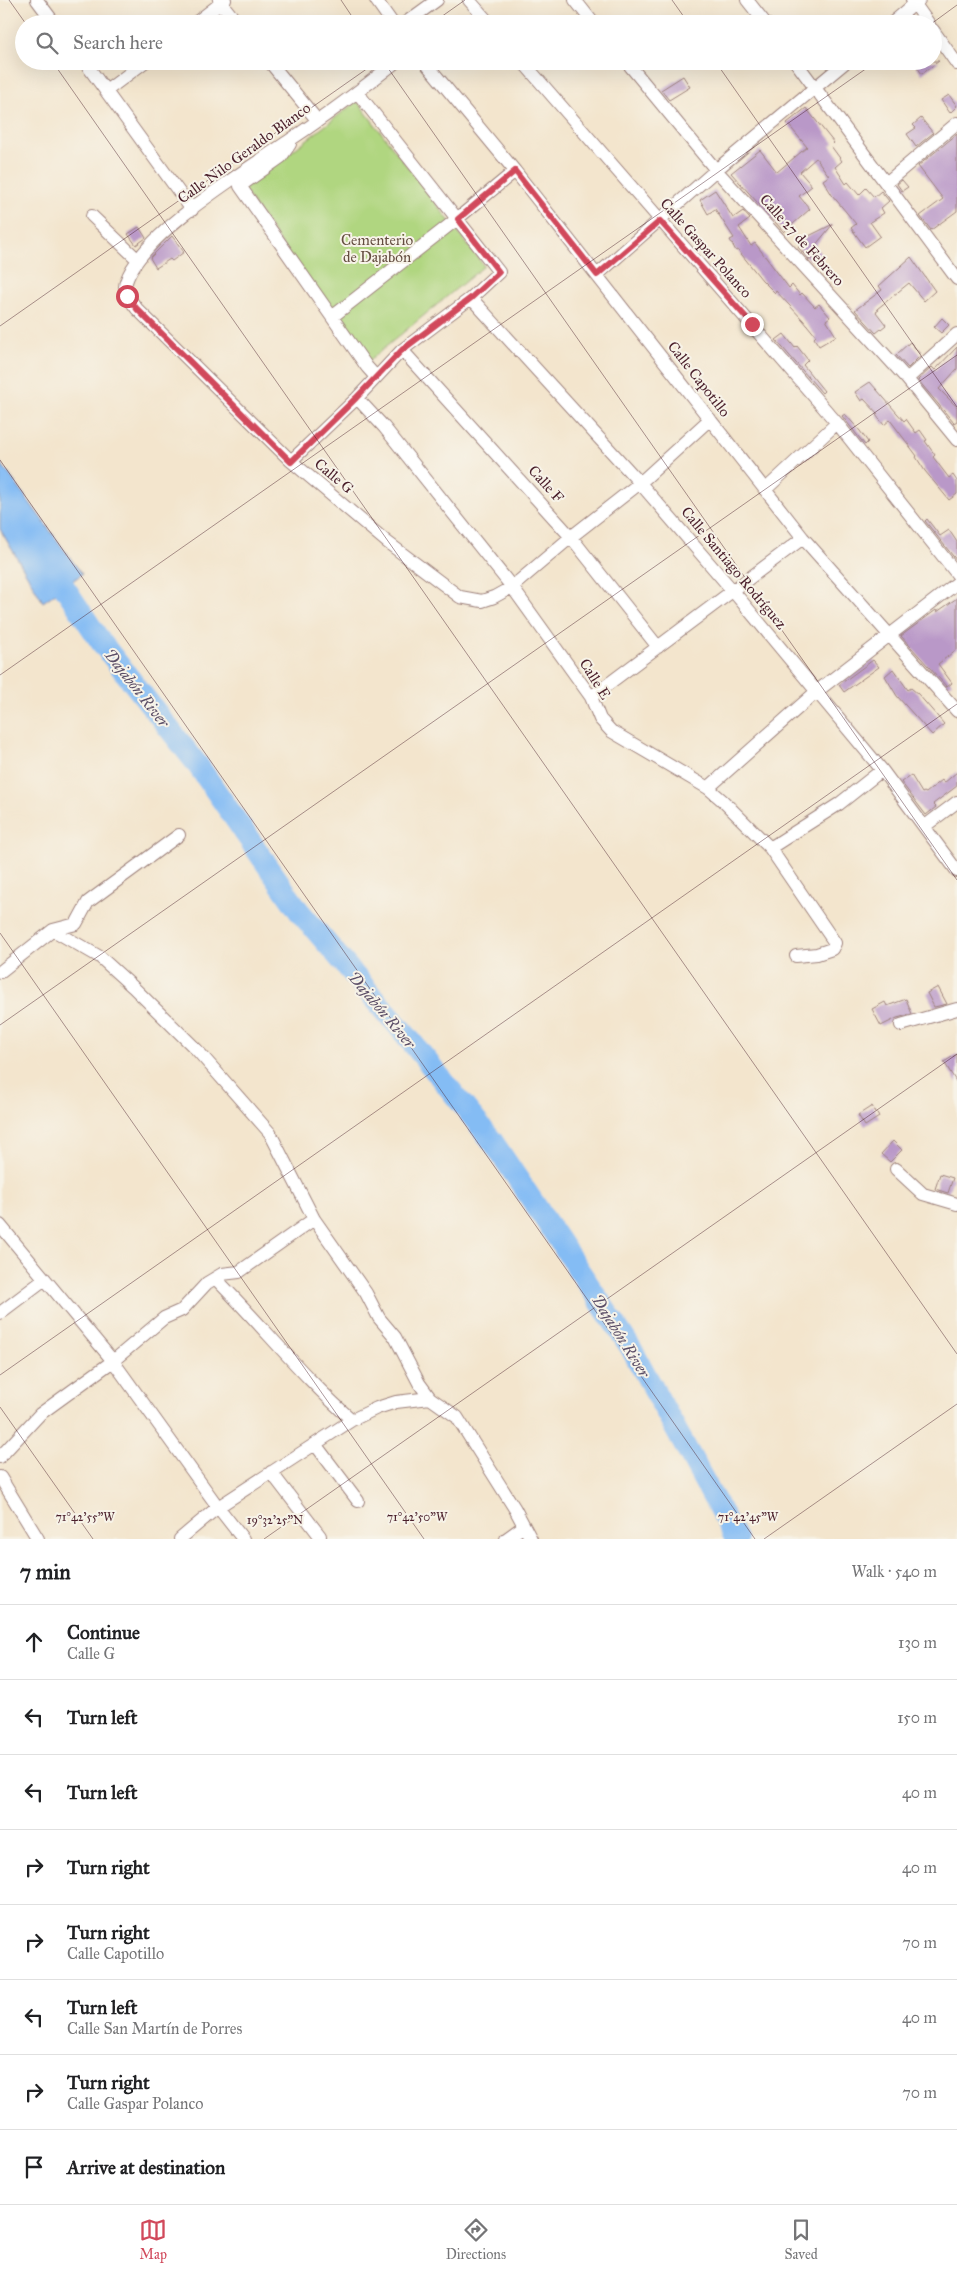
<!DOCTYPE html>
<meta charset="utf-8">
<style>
:root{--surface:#fff;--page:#f2f2f2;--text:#202124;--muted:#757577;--line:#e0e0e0;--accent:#d1495b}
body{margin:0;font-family:"IM FELL Great Primer",serif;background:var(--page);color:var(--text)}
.stop{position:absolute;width:15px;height:15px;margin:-11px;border:4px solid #d1495b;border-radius:50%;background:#fff}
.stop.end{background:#d1495b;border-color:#fff;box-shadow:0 1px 5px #0008}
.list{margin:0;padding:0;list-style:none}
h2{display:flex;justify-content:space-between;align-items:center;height:65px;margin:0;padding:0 20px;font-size:21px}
h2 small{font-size:16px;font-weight:400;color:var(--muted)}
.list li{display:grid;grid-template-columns:32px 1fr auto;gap:15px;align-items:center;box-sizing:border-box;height:75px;padding:0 20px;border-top:1px solid var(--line)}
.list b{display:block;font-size:19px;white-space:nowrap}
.list p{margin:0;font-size:16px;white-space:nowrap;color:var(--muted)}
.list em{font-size:16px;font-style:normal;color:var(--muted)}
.icon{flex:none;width:28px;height:28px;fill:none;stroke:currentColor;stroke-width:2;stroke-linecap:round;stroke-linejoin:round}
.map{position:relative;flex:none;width:957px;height:1539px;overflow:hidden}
.search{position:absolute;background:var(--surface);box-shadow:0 5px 20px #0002;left:15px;right:15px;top:15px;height:55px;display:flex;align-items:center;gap:12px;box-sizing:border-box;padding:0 18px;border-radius:28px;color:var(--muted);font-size:19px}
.sheet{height:665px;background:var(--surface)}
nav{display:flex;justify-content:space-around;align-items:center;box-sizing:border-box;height:70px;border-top:1px solid var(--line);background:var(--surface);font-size:14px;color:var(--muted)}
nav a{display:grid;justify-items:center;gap:2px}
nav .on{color:var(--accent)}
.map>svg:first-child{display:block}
.green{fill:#b0d680;stroke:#7d7a56}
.water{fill:#84bcf4;stroke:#676e90}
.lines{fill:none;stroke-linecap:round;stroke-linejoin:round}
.river{stroke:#84bcf4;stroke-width:22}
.building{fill:#b998c8}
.minor-casing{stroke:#9e827c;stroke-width:14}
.minor{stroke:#fff;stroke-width:12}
.route{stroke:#d1495b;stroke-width:6}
.ticks{fill:none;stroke:#4a1f2b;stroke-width:1;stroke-opacity:0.45}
.labels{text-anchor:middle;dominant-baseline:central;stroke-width:4;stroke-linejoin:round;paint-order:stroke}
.street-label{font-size:15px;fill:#4a1f2b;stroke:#f7f3e8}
.park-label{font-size:15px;fill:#644d40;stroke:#f7f3e8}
.water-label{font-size:16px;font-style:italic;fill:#5b4e67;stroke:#f7f3e8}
.ticks-label{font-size:12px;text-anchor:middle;fill:#4a1f2b;stroke:#f7f3e8;stroke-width:4;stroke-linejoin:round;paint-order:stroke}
</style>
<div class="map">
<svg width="957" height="1539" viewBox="0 0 957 1539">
<rect width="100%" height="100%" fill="#f7f3e8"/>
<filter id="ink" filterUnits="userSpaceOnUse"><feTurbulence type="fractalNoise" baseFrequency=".02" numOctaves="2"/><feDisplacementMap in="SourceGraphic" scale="10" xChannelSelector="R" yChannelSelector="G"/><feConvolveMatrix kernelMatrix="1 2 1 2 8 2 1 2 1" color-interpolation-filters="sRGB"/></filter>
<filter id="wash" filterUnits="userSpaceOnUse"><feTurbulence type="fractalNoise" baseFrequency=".0096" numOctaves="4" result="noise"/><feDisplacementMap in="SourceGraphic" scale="20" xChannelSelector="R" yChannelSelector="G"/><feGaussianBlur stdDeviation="1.12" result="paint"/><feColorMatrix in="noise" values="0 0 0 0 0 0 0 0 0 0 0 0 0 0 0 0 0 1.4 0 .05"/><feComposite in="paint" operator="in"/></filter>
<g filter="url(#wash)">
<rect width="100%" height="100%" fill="#f3e5cd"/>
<path class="green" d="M357 101 484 266 365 364 243 189Z"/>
<path class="water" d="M0 462 82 574 43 602 0 529Z"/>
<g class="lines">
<path class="river" d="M47 561 101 642 197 764 299 911 405 1034 493 1142 631 1348 736 1539"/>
</g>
<g id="blocks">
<path class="building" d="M913 61H939L922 74Z
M683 76 690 87 669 100 661 90Z
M949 95 957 106 950 113 941 100Z
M806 108 834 143 831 146 842 161 835 167 846 184 848 182 859 195 866 188 874 197 881 191 889 201 881 208 884 213 870 222 880 236 865 247 851 228 856 224 832 195 823 180 829 176 816 158 800 172 812 186 799 196 810 209 784 232 731 173 760 150 777 172 807 147 787 123Z
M921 118 933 133 916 147 907 134 916 128 913 125Z
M957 134V211L931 230 920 216 943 199 918 166Z
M902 180 908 187 902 191 897 184Z
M715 190 733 218 743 211 750 219 739 227 751 246 755 243 789 288 792 285 800 295 802 293 815 307 819 304 830 317 826 320 836 336 819 346 814 338 816 336 803 320 776 291 775 293 762 280 738 250 736 251 730 240 734 238 715 209 708 214 700 200Z
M833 224 814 247 821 253 809 260 798 247 805 238Z
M139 227 146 238 136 245 128 234Z
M172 236 184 252 172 261 170 259 156 268 150 258Z
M911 257 935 291 924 301 909 283 877 309 879 310 876 312 886 325 876 333 855 310 882 290 879 286Z
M942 318 949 325 941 333 934 327Z
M784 334 795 348 797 346 808 360 803 365 824 391 822 393 776 340Z
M910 342 921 355 908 368 896 355Z
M957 347V369L939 389 957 407V421L954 423 918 380 932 367 935 370Z
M870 382 904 421 906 419 916 433 920 430 927 440 925 441 935 455 933 457 949 478 953 475 957 481V494L949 500 925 471 916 457 917 456 890 420 884 425 876 415 878 414 864 399 861 401 855 392Z
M845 414 860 431 868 442 865 445 842 416Z
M927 519 940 536 949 530 957 542V561L925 521Z
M957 598V649L938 664 952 683 947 687 901 636 936 610 937 612Z
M873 660 879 667 844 692 839 685Z
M893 669 908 690 911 688 918 694 944 724 932 735 897 696 885 676Z
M957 772V786L933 804 936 807 926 815 901 782 911 775 922 793 924 792 926 793 942 780 944 783Z
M938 987 947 1004 934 1007 927 993Z
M906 999 912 1014 897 1018 881 1026 872 1009 885 1002 887 1006Z
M957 1054V1083L944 1062Z
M872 1106 879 1117 865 1126 858 1115Z
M893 1141 902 1150 890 1162 881 1154Z
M940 1174 953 1178 948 1193 935 1189Z"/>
</g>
</g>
<g filter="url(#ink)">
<use href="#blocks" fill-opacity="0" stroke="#9e827c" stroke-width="1"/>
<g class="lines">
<g class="minor-casing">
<path id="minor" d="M37 0 55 24
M219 0 238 24
M376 0 393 24
M469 0 490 24
M575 0 594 24
M747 0 766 24
M912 0 929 24
M194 24 225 0
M404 24 437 0
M891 24 919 0
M933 30 957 64
M84 61 192 210
M269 61 317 120
M397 61C363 88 329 114 293 138 249 169 142 232 126 282 122 292 132 302 137 309L291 461 387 542 460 597 482 601 494 597 512 587 571 537 640 483 710 419
M424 61 515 171 803 538 957 711
M522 61 837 423 957 574
M626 61 716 170 907 379 957 440
M795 61 957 279
M106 91 146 61
M290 144 281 157 240 186 367 367 376 377
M886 183 957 123
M92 216 137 259
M597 275 716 170 847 61
M471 298 640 483 733 591 882 770 957 871
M332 317 457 219 515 171
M402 350 571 537 658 647
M907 379 957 334
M357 398 384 427 512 587 591 697 600 719 611 731 708 788 722 800 770 848 835 943 832 949 817 954 796 956
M291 461 357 398 402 350 471 298 499 272 357 92
M765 490 837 423
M591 697 803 538
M708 788 816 692 957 583
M925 826 957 802
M770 848 839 804 882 770
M53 930 100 957 133 987 197 1050 270 1133 314 1219 366 1293 379 1318 395 1337 419 1383 430 1398 457 1417 515 1509 531 1539
M0 972 53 930 76 924 88 902 179 835
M901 1025 957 1009
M896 1169 923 1194 957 1204
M0 1225 113 1361 218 1507 243 1539
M215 1278C262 1325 303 1377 352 1420
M0 1313 45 1279
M315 1444 358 1501
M0 1457 40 1414 113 1361 164 1318 182 1310 207 1283 222 1274 239 1272 314 1219
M271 1472 320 1536
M0 1477 38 1539
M180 1539 218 1507 352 1420 377 1408 396 1402 430 1398
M506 1539 524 1526"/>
</g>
<use href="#minor" class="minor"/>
</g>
</g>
<g class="lines" filter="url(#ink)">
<path class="route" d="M127 296 137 309 291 462 356 398 402 350 471 298 499 272 458 219 515 171 597 275 660 221 752 324"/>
</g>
<path class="ticks" d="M9 0 26 24M341 0 357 24M672 0 689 24M431 24 465 0M931 24 957 5M52 61 957 1354M383 61 957 880M715 61 957 407M0 326 378 61M0 460 755 1539M0 675 877 61M0 933 424 1539M0 1025 957 355M0 1375 957 704M0 1407 93 1539M264 1539 957 1054M764 1539 957 1404"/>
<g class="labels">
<g class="street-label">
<text transform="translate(244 153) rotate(-36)">Calle Nilo Geraldo Blanco</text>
<text transform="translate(802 240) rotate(48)">Calle 27 de Febrero</text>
<text transform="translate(706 248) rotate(48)">Calle Gaspar Polanco</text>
<text transform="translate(699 379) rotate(52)">Calle Capotillo</text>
<text transform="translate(334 476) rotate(40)">Calle G</text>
<text transform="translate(546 484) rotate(48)">Calle F</text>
<text transform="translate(734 568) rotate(50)">Calle Santiago Rodríguez</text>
<text transform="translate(595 679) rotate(58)">Calle E</text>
</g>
<g class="park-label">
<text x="377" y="240">Cementerio<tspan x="377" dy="17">de Dajabón</tspan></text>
</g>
<g class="water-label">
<text transform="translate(137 688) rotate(52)">Dajabón River</text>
<text transform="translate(382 1010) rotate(50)">Dajabón River</text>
<text transform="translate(621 1336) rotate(58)">Dajabón River</text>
</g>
</g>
<g class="ticks-label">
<text x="85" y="1521">71°42'55"W</text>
<text x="417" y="1521">71°42'50"W</text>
<text x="748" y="1521">71°42'45"W</text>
<text x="275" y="1524">19°32'25"N</text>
</g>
</svg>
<div class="stop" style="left:127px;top:296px"></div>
<div class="stop end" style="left:752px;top:324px"></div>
<div class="search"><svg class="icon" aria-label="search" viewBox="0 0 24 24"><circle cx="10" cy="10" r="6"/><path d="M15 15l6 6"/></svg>Search here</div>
</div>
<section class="sheet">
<h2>7 min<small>Walk · 540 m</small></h2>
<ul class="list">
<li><svg class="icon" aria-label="ahead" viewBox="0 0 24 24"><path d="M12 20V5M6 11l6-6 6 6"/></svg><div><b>Continue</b><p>Calle G</p></div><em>130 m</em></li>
<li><svg class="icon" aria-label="left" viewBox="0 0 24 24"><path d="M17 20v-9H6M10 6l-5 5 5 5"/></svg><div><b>Turn left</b></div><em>150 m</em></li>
<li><svg class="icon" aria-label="left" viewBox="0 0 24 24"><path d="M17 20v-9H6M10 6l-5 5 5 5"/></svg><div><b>Turn left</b></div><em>40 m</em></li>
<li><svg class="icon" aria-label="right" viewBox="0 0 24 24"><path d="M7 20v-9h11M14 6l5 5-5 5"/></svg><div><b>Turn right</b></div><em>40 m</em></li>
<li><svg class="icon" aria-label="right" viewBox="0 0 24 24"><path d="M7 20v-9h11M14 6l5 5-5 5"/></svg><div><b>Turn right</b><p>Calle Capotillo</p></div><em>70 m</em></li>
<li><svg class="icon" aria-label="left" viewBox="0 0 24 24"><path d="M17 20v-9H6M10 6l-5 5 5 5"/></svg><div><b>Turn left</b><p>Calle San Martín de Porres</p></div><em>40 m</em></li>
<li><svg class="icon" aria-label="right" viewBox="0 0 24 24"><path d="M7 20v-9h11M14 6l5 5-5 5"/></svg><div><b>Turn right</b><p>Calle Gaspar Polanco</p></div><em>70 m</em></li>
<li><svg class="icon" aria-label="arrive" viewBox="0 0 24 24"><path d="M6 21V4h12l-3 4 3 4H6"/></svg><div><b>Arrive at destination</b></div></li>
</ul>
</section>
<nav>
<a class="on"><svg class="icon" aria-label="map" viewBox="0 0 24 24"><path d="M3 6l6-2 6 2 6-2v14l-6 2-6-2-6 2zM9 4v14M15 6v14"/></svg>Map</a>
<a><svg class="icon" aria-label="directions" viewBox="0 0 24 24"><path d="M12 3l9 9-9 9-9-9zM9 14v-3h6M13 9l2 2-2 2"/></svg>Directions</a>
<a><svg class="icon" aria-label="saved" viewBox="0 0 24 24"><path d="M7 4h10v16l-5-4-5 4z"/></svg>Saved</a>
</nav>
